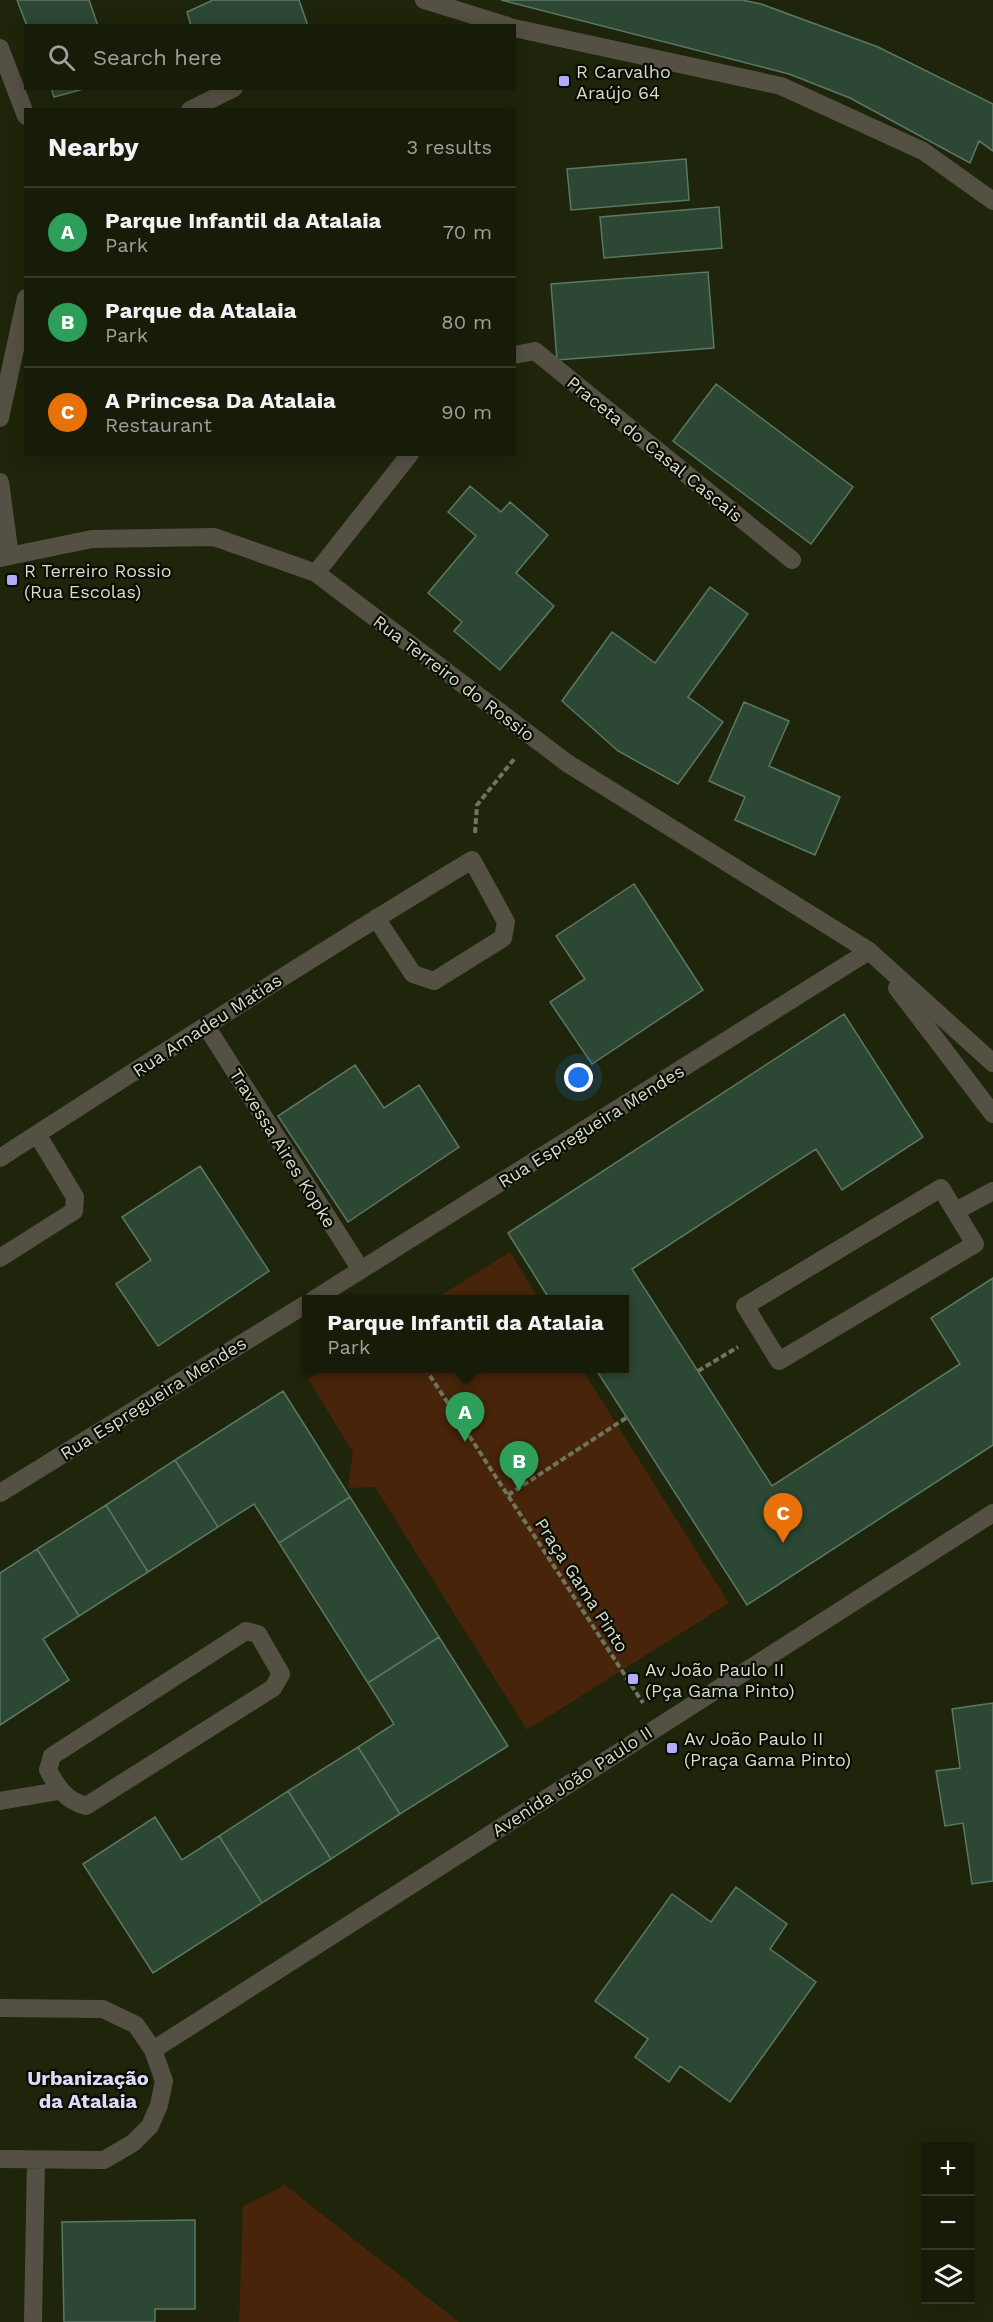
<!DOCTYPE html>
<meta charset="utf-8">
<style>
:root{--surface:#171c08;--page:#202512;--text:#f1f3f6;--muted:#9ea19c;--line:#363a29;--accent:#d93025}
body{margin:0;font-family:"Work Sans",sans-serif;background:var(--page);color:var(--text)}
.controls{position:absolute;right:18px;bottom:18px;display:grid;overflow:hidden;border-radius:0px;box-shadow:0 3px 15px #0003}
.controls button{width:54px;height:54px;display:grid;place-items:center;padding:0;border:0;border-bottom:2px solid var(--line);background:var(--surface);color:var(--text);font:30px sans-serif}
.you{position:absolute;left:579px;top:1078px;width:21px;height:21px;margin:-15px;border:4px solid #fff;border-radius:50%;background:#1a73e8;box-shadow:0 0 0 9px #1a73e833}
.badge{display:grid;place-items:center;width:39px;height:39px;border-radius:50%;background:var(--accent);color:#fff;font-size:20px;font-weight:700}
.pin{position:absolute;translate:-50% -50px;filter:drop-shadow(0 2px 3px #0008)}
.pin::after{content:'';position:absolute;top:32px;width:21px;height:18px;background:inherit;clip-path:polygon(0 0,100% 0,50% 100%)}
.popup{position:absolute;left:302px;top:1295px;width:327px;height:78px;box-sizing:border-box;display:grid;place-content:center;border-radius:0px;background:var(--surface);filter:drop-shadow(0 2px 4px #0005);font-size:20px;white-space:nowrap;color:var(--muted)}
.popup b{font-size:22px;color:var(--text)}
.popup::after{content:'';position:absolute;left:50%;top:100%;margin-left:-12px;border:12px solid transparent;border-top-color:var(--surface)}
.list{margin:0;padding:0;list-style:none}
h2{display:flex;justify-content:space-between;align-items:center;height:78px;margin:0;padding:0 24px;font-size:26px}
h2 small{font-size:20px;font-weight:400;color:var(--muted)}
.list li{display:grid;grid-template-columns:39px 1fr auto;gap:18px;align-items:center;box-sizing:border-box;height:90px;padding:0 24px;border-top:2px solid var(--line)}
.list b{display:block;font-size:22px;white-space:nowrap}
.list p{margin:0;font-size:20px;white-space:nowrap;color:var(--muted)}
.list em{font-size:20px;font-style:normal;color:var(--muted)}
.icon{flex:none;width:33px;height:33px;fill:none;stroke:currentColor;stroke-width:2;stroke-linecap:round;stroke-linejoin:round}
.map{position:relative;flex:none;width:993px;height:2322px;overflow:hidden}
.search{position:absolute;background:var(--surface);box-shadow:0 3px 15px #0003;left:24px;top:24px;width:492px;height:66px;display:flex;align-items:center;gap:15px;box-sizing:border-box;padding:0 21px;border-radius:0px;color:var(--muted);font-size:22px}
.panel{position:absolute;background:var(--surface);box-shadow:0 3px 15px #0003;left:24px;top:108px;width:492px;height:348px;border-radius:0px}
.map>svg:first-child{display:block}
.green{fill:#47240a}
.building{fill:#2c4734;stroke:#5b7863;stroke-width:1.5}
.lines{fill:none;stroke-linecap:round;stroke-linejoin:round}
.path{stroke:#6e745e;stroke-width:4;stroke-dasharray:6 3;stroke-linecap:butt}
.minor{stroke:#555044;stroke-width:18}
.poi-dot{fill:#b3adf9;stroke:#0a0d03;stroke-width:2}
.labels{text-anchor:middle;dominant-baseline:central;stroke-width:4.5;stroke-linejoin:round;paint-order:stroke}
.poi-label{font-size:18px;fill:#d6dbcb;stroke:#0a0d03;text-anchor:start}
.street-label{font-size:18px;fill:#d6dbcb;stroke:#0a0d03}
.neighbourhood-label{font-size:20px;font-weight:bold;fill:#dcdbf8;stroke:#0a0d03}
</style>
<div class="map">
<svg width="993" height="2322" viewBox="0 0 993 2322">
<rect width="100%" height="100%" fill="#1f250a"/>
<path class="green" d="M510 1252 539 1299H435Z
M325 1369H582L729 1603 527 1730 375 1487 348 1488 353 1452 308 1379Z
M285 2185 459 2322H239L243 2206Z"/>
<path class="building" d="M17 0H89L98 26H27Z
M213 0H299L308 26H191L187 12Z
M501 0H742L761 4 878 47 993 104V151L979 141 970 163 850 98 789 74Z
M51 88H87L54 97Z
M686 159 689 200 571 210 567 169Z
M719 207 722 248 604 258 600 217Z
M708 272 714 348 557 360 551 284Z
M716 384 853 487 811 544 673 441Z
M470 486 501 512 510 502 548 535 516 573 554 606 500 670 454 631 462 622 428 593 476 536 448 512Z
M710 587 748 614 688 697 723 722 678 784 618 751 562 701 612 632 655 663Z
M744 702 789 721 769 766 840 797 815 855 735 820 745 797 709 781Z
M634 884 703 990 592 1064 550 1002 585 979 556 936Z
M844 1014 923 1137 842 1190 816 1149 632 1269 772 1486 960 1364 931 1318 993 1278V1445L747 1605 595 1368H624V1300H550L508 1233Z
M355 1065 384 1108 419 1085 459 1147 348 1222 278 1116Z
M200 1166 269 1271 158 1346 116 1284 151 1260 122 1217Z
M283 1391 350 1497 279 1543 254 1504 218 1527 175 1460Z
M175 1460 218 1527 148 1572 106 1505Z
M350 1497 439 1637 368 1683 279 1543Z
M106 1505 148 1572 79 1616 37 1549Z
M37 1549 79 1616 43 1639 69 1680 0 1725V1573Z
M439 1637 508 1746 400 1814 358 1747 394 1724 368 1683Z
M993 1703V1881L972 1884 963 1823 945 1826 936 1771 960 1768 952 1709Z
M358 1747 400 1814 331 1859 288 1791Z
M288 1791 331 1859 262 1903 219 1836Z
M155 1817 182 1860 219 1836 262 1903 153 1973 83 1864Z
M736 1887 787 1924 770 1949 816 1982 730 2102 680 2066 669 2082 635 2057 648 2039 595 2001 672 1894 711 1922Z
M195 2220V2309H155V2322H64L62 2222Z"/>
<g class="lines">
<path class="path" d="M475 833 477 805 515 758
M425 1368 643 1703
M698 1371 738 1347
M508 1495 626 1418"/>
<path class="minor" d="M424 0 508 26
M514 28 781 86 923 151 993 201
M0 48 26 116
M190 110 234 88
M514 355 535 351 792 560
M0 418 26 298
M0 482 10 556
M0 558 92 539 214 537 316 573 567 763 869 951 993 1063
M316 573 410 454
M897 988 993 1114
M206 1026 361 1270
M0 1158C156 1057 313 956 472 860L506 922 503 938 434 981 413 974 376 918
M941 1188 975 1244 779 1361 745 1306Z
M956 1211 993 1191
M0 1258 74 1211 75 1197 37 1134
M313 1300 869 951
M0 1493 306 1304
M246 1631 258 1634 281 1674 273 1688 86 1806C65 1800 58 1788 48 1770L52 1756Z
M0 1801 59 1791
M0 2008 103 2009 136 2025 153 2050 164 2081 159 2105 150 2126 133 2143 104 2160 0 2159
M153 2050 993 1513
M33 2322 36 2160"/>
</g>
<g class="poi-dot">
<rect x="558" y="75" width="12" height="12" rx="3"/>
<rect x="6" y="574" width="12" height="12" rx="3"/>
<rect x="627" y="1673" width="12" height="12" rx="3"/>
<rect x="666" y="1742" width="12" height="12" rx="3"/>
</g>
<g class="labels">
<g class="poi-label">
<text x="576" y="71">R Carvalho<tspan x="576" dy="21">Araújo 64</tspan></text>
<text x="24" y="570">R Terreiro Rossio<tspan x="24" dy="21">(Rua Escolas)</tspan></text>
<text x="645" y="1669">Av João Paulo II<tspan x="645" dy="21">(Pça Gama Pinto)</tspan></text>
<text x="684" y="1738">Av João Paulo II<tspan x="684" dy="21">(Praça Gama Pinto)</tspan></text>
</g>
<g class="street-label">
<text transform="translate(655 449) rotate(39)">Praceta do Casal Cascais</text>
<text transform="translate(454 678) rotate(37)">Rua Terreiro do Rossio</text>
<text transform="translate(207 1025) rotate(-33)">Rua Amadeu Matias</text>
<text transform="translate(591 1126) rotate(-32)">Rua Espregueira Mendes</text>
<text transform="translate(283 1148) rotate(58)">Travessa Aires Kopke</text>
<text transform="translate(153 1398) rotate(-32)">Rua Espregueira Mendes</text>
<text transform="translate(582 1585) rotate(57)">Praça Gama Pinto</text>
<text transform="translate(572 1781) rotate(-33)">Avenida João Paulo II</text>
</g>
<g class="neighbourhood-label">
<text x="88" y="2078">Urbanização<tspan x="88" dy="23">da Atalaia</tspan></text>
</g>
</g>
</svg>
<div class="controls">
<button>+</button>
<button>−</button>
<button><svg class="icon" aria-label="layers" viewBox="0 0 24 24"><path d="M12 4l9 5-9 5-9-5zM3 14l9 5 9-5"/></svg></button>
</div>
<div class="you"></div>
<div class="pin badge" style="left:465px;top:1442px;background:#2e9e5b">A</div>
<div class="popup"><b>Parque Infantil da Atalaia</b>Park</div>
<div class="pin badge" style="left:519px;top:1491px;background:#2e9e5b">B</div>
<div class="pin badge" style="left:783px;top:1543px;background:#e8710a">C</div>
<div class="search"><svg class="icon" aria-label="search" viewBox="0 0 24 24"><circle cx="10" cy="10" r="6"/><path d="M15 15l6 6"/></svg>Search here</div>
<section class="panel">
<h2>Nearby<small>3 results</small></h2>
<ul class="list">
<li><span class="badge" style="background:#2e9e5b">A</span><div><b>Parque Infantil da Atalaia</b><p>Park</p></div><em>70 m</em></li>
<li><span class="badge" style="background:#2e9e5b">B</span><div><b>Parque da Atalaia</b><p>Park</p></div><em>80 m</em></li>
<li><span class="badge" style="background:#e8710a">C</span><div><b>A Princesa Da Atalaia</b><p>Restaurant</p></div><em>90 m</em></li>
</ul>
</section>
</div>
